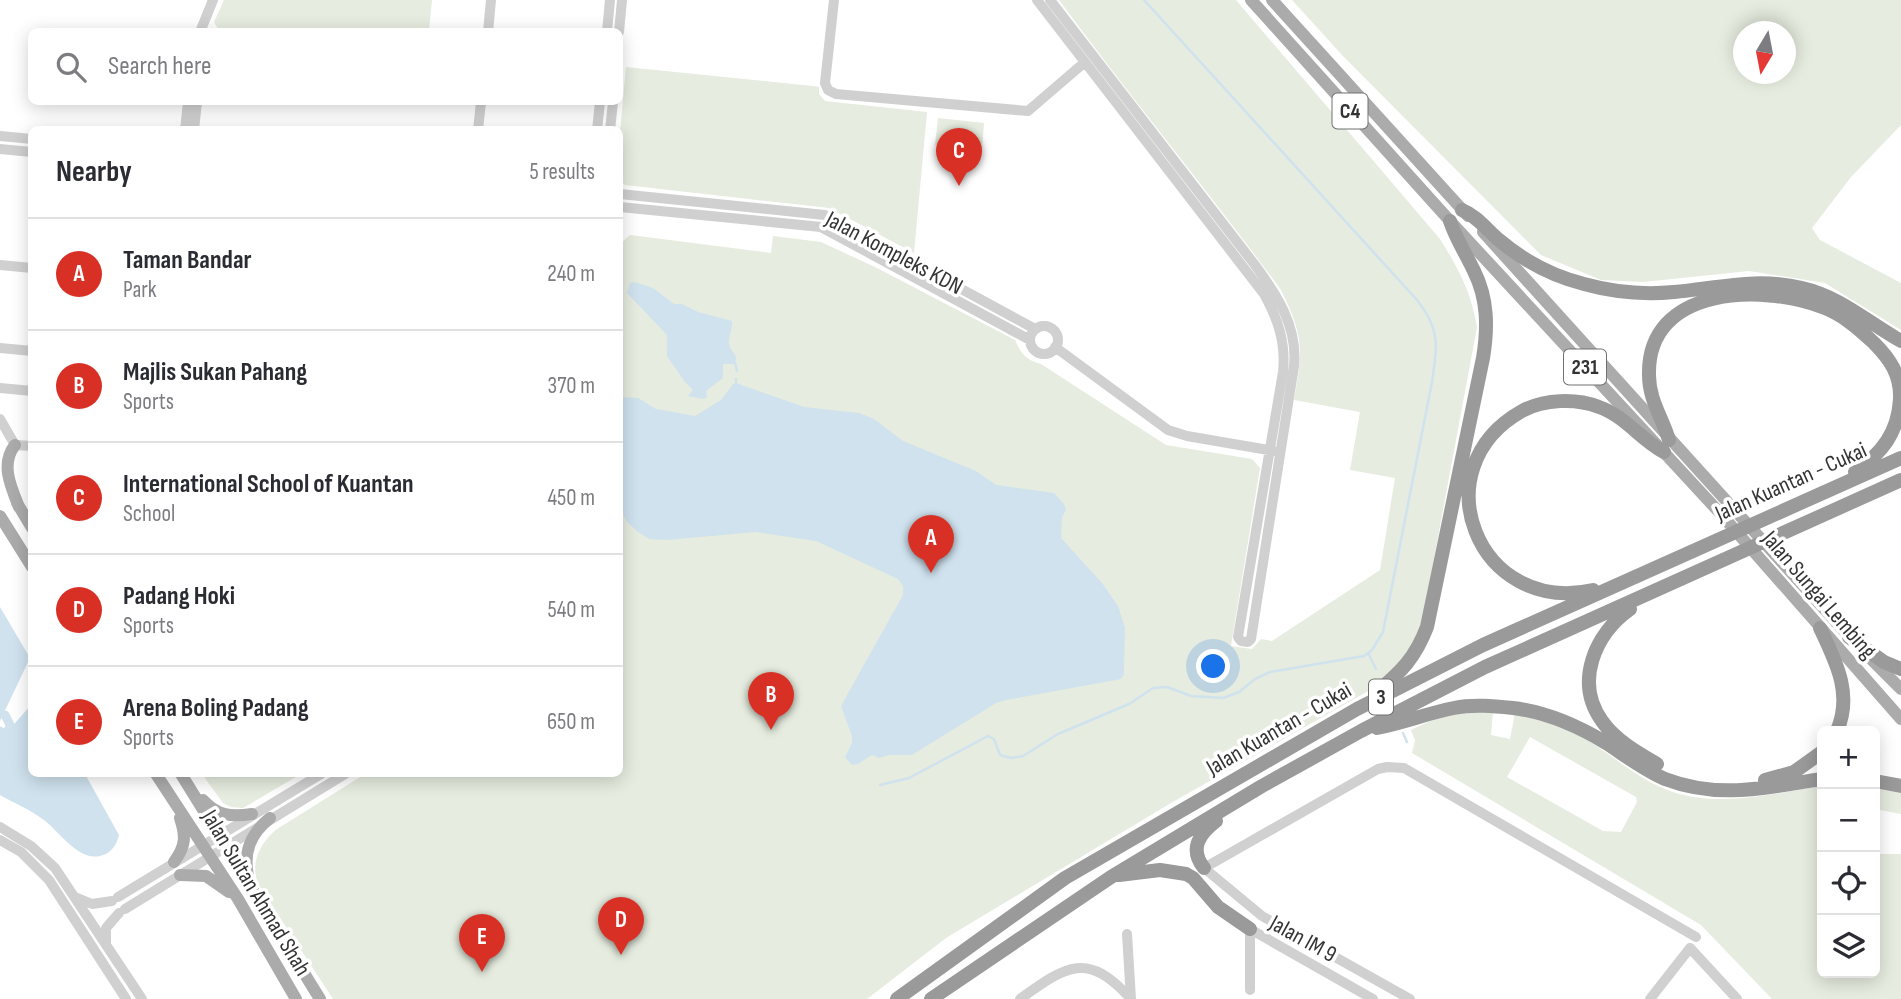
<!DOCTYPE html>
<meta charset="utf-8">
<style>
:root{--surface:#fff;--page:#f2f2f3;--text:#2b2b33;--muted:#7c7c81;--line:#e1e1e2;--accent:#d93025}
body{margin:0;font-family:"Sofia Sans Condensed",sans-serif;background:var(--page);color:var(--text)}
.controls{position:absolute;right:21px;bottom:21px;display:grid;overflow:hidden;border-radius:10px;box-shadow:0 4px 18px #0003}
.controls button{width:63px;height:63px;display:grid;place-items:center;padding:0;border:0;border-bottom:2px solid var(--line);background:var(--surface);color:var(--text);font:35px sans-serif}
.compass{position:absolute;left:1733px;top:21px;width:63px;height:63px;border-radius:50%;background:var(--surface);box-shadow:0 4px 18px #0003;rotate:190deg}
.you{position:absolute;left:1214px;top:667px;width:24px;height:24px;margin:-18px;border:5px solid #fff;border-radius:50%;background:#1a73e8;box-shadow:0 0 0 10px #1a73e833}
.badge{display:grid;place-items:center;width:46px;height:46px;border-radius:50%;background:var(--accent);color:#fff;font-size:23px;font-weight:700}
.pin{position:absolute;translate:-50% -58px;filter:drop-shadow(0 2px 4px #0008)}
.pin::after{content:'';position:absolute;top:37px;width:24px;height:21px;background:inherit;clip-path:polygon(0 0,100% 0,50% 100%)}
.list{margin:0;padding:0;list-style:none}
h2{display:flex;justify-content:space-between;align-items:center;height:91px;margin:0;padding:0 28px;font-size:30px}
h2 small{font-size:23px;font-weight:400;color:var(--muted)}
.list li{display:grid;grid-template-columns:46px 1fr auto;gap:21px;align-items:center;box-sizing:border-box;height:112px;padding:0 28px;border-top:2px solid var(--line)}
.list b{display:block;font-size:26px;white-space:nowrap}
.list p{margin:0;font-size:23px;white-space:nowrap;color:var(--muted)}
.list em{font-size:23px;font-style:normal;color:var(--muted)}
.icon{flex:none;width:38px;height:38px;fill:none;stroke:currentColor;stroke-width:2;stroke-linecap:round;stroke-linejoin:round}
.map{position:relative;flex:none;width:1901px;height:999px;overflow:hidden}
.search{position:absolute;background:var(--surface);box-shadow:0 4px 18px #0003;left:28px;top:28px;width:595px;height:77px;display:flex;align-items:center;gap:18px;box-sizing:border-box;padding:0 24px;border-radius:10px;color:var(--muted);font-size:26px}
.panel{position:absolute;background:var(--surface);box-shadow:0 4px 18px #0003;left:28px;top:126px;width:595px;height:651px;border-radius:10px}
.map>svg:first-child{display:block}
.green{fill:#e6ecdf;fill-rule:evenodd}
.water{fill:#cfe2ee}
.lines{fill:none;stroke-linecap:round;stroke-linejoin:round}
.stream{stroke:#cfe2ee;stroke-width:2.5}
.canal{stroke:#cfe2ee;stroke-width:9}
.minor{stroke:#d0d0d0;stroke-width:10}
.major{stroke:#ababab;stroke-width:12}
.highway{stroke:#9a9a9a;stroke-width:14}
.labels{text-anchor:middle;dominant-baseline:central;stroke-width:7;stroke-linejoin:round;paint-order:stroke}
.shield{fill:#fff;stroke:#707070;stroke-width:2}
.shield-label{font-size:21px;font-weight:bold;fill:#333}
.street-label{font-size:23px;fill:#333;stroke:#fff}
</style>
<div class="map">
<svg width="1901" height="999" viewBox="0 0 1901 999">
<rect width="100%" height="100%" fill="#fff"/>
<path class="green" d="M224 0H432L429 31H222L218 29 214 22Z
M1059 0H1236L1440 239C1459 269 1471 292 1477 327L1422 623 1403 660 1377 686 1171 803 946 938 867 999H333L258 884C250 862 260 843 277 829L365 774H620L621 353 620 352V244L630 235 771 253 773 236 821 242 877 268 1015 340C1021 354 1026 360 1041 364L1166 445 1252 459 1260 468 1231 646 1252 649 1261 639 1272 641 1380 570 1395 478 1350 470 1360 412 1294 400C1303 349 1304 337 1281 290 1209 192 1131 98 1059 0Z
M1292 0H1901V125L1851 177 1812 228 1820 240 1901 283V330L1825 283 1749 271 1643 282 1601 280 1541 255 1342 55ZM1744 32H1786V74H1744Z
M626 67 813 86 819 87V94L825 101 927 112 914 253 829 208 625 185 620 181V133Z
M938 118 984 123 982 150 935 145Z
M1493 711 1491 735 1510 739 1515 713C1540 719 1568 729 1590 742 1613 756 1634 775 1658 786 1710 811 1769 794 1822 786V973H1875V854H1901V999H1772L1701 925 1412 753 1415 740 1411 730C1441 715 1460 712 1493 711ZM1530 737 1636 797 1637 802 1621 832 1603 831 1507 777Z
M202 774H301L243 808 231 807 223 803Z
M1875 787 1901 792V814L1875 809Z"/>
<path class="water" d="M634 282 653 288 674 304H682L698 312 732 321C733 328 728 336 729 344 731 354 740 354 734 364H723V378L706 391 707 397 704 399 688 396 693 390 685 382 667 356V335L627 293 630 283Z
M736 383 804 407 859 413 874 419 903 441 976 471 996 485 1054 493 1064 504 1066 510 1062 517 1061 538 1102 583 1118 606 1125 628 1124 668V674L1121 679 1006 700 996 703 912 755H889L879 758 872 755 858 764 852 765 845 757 852 743V736L841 706 903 595V586L898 579 816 541 756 532 666 540 649 539 638 532 627 522 620 509V397L638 398 656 409 695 416 721 400 733 384Z
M0 607 30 658 0 721Z
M31 705 32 774H85L119 835C117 844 112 852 103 855 80 864 60 832 44 820 31 810 14 803 0 795V740Z"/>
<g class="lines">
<path class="stream" d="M735 363 737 371
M736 383V379
M1368 653 1376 669
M1403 733 1407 742
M880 785 909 778 988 736 994 739 1000 755 1011 758 1023 756 1058 734 1129 704 1153 688 1167 687 1191 696 1223 698 1239 692 1255 679 1270 672 1364 656 1372 650 1383 632 1432 382C1437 346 1441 330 1417 300L1144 0"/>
<path class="canal" d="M0 731 3 736 11 727 5 715"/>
<path class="minor" d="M834 0 825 83 828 90 836 94 1028 111 1085 62
M1037 0 1264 294C1278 319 1286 343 1283 372L1238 637 1241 641 1248 642 1251 639 1294 366C1298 327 1277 295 1255 265L1050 0
M200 32 213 0
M488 32 491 0
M607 32 610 0
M619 32 622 0
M185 130 188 102
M194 130 197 102
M478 130 481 102
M597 130 600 102
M610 130 613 102
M0 136 32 139
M0 149 32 152
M620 194 825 215 1035 329
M620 207 821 227 1030 340
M0 265 32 268
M1030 340a14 14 0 1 1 28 0a14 14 0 1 1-28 0Z
M1055 347 1168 430 1187 436 1274 451
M0 348 32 351
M0 388 32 391
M0 419 15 445 32 446
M0 827 31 846 55 868 142 999
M0 840 21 852 49 880 126 999
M75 897 92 904 112 901
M118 897 321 774
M125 909 345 774
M1127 934 1131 999
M106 943V928L119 913
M1250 990V929L1373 999
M1020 999C1066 966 1087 950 1131 999
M1410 999 1262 916 1204 868 1378 769 1387 767 1404 768 1696 937
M1650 999 1690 948 1737 999"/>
<path class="major" d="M1251 0 1450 221 1720 513 1901 719
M1272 0 1468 216
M1483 232 1856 644
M15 445C0 464 11 487 19 507
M17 503 32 528
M0 516 32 567
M1869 657 1901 689
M156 774 238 899 296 999
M181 774 320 999
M203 800C218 816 231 817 252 814
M174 862C186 846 186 836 180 818
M180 875 206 876 229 892
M248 876C243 851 251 833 270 818"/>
<path class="highway" d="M1462 210C1477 216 1487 230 1499 240 1525 262 1552 276 1584 284 1613 292 1644 295 1674 292 1718 288 1758 277 1802 288 1839 296 1869 323 1901 341
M1669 440C1662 417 1649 400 1649 375 1647 286 1762 284 1822 307 1842 314 1858 328 1874 343 1890 359 1901 375 1900 399 1898 433 1882 453 1855 472
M1593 590C1478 616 1419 469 1522 411 1544 399 1576 398 1599 407 1625 416 1641 440 1664 452
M1630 609C1595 634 1574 682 1602 721 1615 740 1638 753 1657 764
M1820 628C1836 662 1853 694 1837 731
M1849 637 1884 662 1901 669
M1377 692C1402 671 1415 658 1427 627L1483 358C1488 328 1488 299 1474 271 1466 254 1456 239 1450 221
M1377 728C1403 723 1428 713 1454 708 1473 704 1494 706 1513 708 1546 712 1578 726 1606 743 1626 756 1644 770 1665 779 1720 800 1767 787 1822 779
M1765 780 1794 772 1822 752
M1875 781 1901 786
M1204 868C1189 849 1199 834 1216 821
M1119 875 1160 870 1186 874 1193 878 1218 907 1250 929
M897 999 1065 878 1357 709 1483 645 1901 458
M931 999 1111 877 1262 786 1361 731 1485 667 1901 480"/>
</g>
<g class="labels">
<g class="shield">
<rect x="1332.5" y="93.5" width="35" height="35" rx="5"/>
<rect x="1564" y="349.5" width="42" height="35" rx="5"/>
<rect x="1369" y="679.5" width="24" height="35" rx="5"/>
</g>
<g class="shield-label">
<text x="1350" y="111">C4</text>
<text x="1585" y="367">231</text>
<text x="1381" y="697">3</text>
</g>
<g class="street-label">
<text transform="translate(894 253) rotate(28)">Jalan Kompleks KDN</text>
<text transform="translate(1791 482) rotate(-24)">Jalan Kuantan - Cukai</text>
<text transform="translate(1819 595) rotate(49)">Jalan Sungai Lembing</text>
<text transform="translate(1279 729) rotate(-30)">Jalan Kuantan - Cukai</text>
<text transform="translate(256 893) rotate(59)">Jalan Sultan Ahmad Shah</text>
<text transform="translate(1303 939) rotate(29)">Jalan IM 9</text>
</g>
</g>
</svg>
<div class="controls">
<button>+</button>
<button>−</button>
<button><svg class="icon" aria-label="locate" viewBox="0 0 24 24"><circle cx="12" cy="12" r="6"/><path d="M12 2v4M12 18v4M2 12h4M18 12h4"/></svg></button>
<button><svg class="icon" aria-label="layers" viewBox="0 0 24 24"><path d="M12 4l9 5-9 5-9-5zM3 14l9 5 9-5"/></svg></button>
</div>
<svg class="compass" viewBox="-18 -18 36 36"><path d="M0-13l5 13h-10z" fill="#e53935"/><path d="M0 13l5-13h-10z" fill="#7c7c81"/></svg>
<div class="you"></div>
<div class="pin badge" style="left:931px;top:573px">A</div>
<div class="pin badge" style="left:771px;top:730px">B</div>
<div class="pin badge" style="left:959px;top:186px">C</div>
<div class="pin badge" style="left:621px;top:955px">D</div>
<div class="pin badge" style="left:482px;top:972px">E</div>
<div class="search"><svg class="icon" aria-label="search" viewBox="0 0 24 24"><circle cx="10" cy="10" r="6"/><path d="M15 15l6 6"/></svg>Search here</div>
<section class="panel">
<h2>Nearby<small>5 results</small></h2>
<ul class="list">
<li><span class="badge">A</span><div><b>Taman Bandar</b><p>Park</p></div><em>240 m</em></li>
<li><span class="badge">B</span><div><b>Majlis Sukan Pahang</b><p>Sports</p></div><em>370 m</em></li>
<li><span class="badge">C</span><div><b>International School of Kuantan</b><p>School</p></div><em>450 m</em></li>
<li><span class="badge">D</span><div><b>Padang Hoki</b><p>Sports</p></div><em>540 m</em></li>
<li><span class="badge">E</span><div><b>Arena Boling Padang</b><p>Sports</p></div><em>650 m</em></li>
</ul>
</section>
</div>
